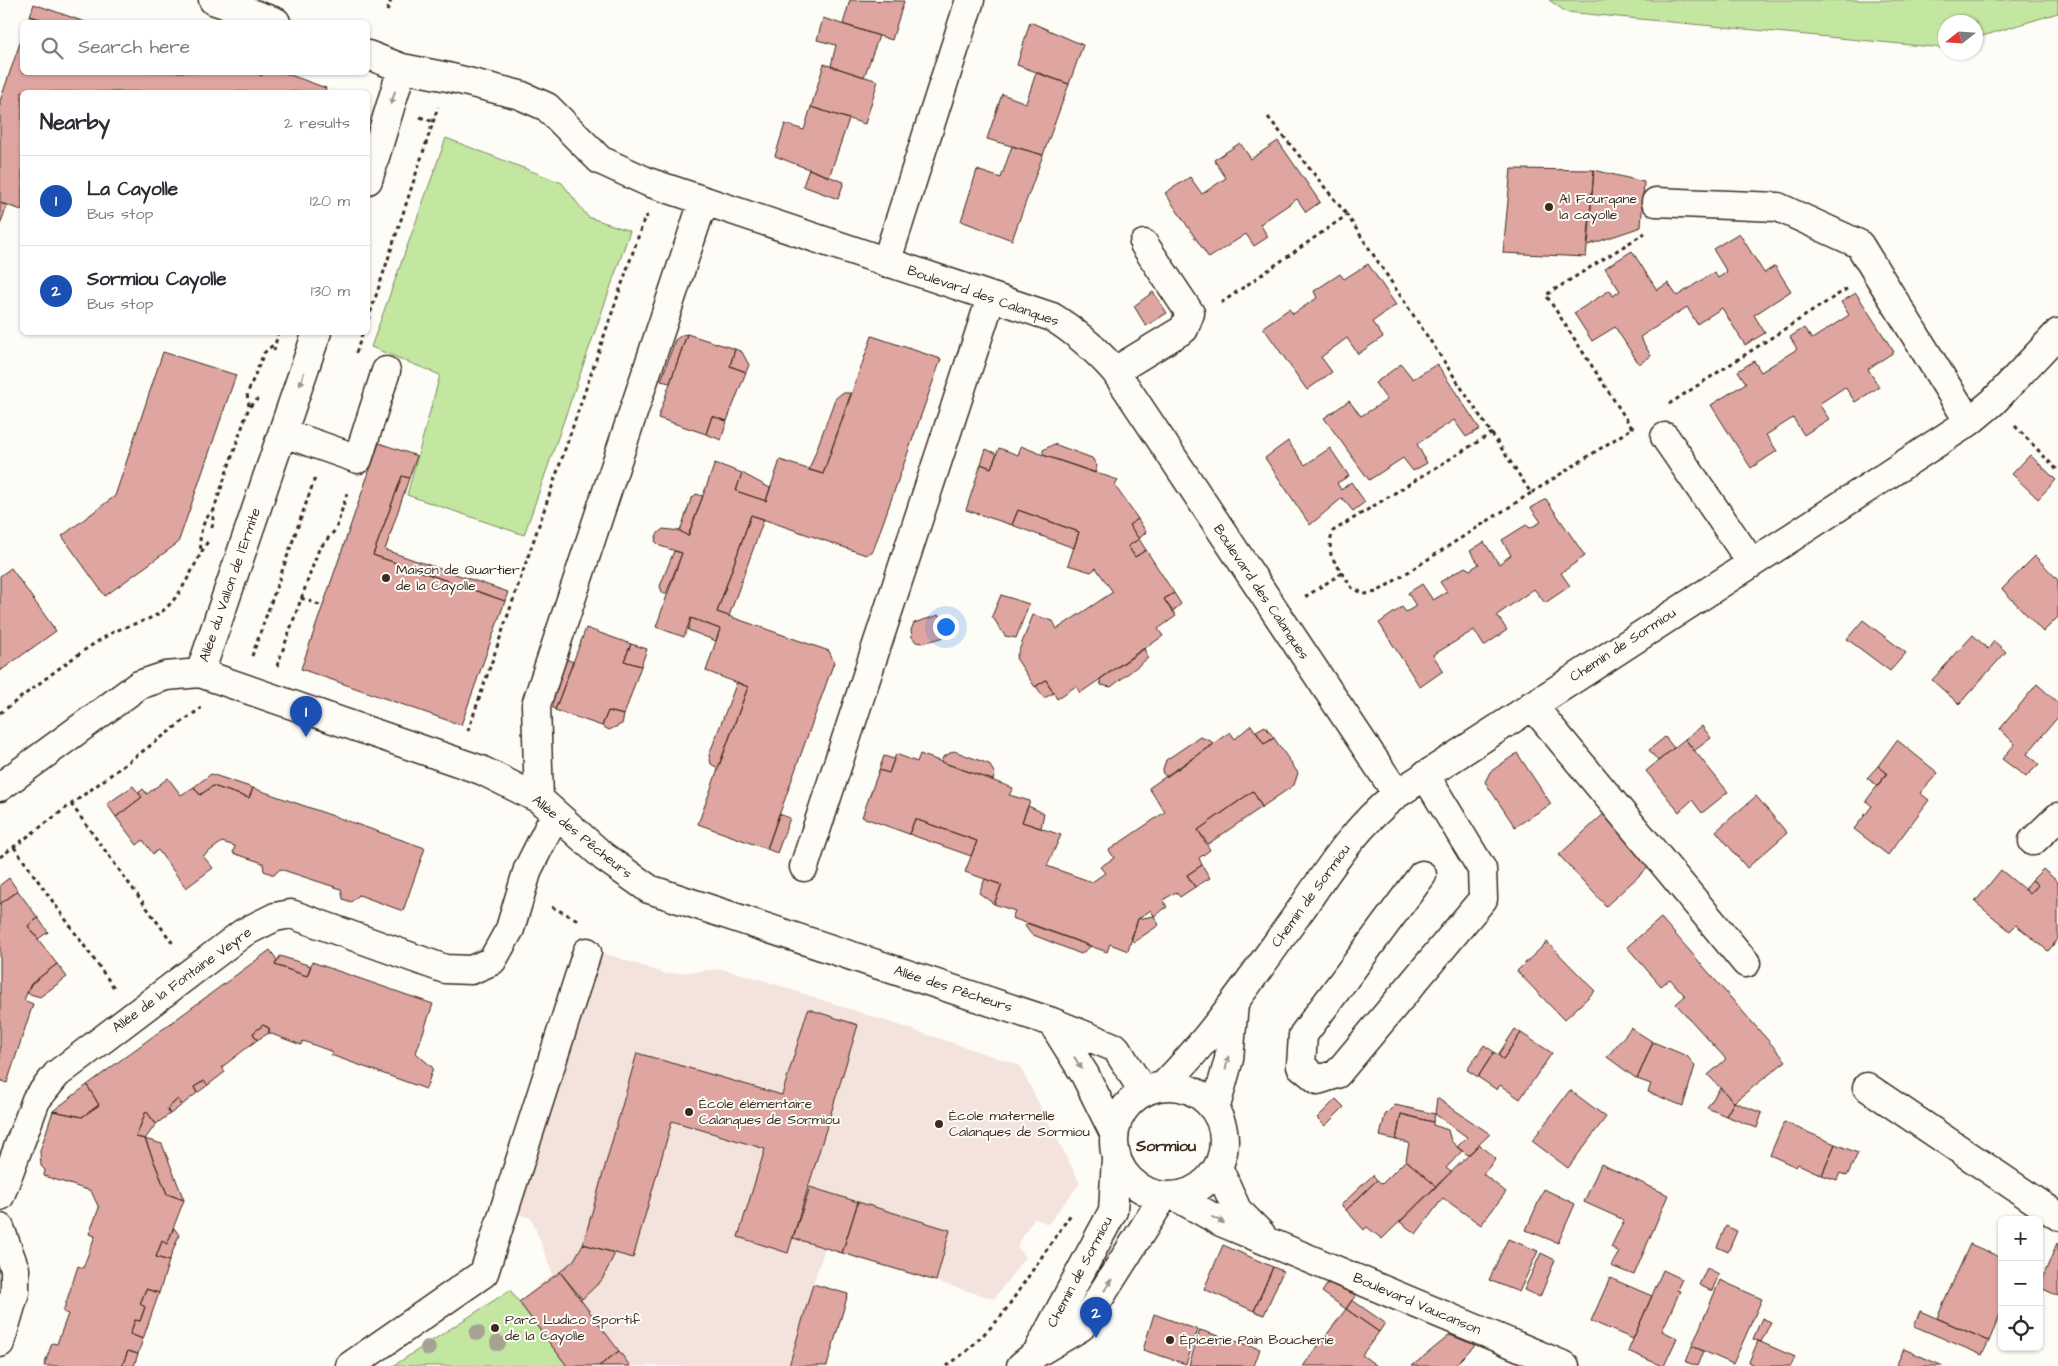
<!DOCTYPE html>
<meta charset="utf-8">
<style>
:root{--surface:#fff;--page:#f7f7f7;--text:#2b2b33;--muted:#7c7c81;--line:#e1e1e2;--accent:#3b2a1e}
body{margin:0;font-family:"Architects Daughter",sans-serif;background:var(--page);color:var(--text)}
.controls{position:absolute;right:15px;bottom:15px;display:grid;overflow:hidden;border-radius:8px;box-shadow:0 1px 4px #0004}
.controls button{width:45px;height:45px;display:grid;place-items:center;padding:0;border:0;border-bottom:1px solid var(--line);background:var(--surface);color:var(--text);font:25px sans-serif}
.compass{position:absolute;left:1938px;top:15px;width:45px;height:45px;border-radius:50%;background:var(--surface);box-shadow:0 1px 4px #0004;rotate:253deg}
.you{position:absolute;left:945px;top:626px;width:18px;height:18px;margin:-12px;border:4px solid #fff;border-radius:50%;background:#1a73e8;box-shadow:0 0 0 8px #1a73e833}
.badge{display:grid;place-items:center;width:32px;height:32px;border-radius:50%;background:var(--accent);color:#fff;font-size:16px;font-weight:700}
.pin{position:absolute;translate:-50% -41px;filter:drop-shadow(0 1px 2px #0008)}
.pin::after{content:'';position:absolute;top:26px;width:18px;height:15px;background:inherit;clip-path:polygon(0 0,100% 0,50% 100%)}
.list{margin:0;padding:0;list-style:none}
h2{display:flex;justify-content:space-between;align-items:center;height:65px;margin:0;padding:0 20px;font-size:21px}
h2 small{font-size:16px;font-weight:400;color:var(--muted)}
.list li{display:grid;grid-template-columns:32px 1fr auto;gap:15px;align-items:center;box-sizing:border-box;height:90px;padding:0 20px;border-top:1px solid var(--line)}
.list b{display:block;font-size:19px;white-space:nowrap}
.list p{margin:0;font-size:16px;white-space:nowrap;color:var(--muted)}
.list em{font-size:16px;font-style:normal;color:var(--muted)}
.icon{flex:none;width:28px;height:28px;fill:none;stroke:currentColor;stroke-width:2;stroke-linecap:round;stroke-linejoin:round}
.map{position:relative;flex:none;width:2058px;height:1366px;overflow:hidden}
.search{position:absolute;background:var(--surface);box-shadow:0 1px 4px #0004;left:20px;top:20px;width:350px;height:55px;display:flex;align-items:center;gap:12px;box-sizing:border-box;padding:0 18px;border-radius:8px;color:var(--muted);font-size:19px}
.panel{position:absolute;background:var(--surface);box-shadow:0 1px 4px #0004;left:20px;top:90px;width:350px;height:245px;border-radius:8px}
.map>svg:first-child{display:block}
.built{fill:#f4e2dd}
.green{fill:#c3e6a0;stroke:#7f885f}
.building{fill:#dfa5a0;stroke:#3b2a1e}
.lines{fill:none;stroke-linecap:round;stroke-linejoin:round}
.minor-casing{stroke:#3b2a1e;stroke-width:31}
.path{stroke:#3b2a1e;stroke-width:3;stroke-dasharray:4 4;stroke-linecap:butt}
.minor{stroke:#fdfcf7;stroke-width:28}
.tree{fill:#a5a291}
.oneway{fill:#9c938a}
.poi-dot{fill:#3b2a1e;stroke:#fdfcf7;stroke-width:2}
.labels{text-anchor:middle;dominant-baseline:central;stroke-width:4;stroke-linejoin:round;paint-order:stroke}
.poi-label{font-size:14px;fill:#3b2a1e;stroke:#fdfcf7;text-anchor:start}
.street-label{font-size:14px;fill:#3b2a1e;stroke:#fdfcf7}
.quarter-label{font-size:16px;font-weight:bold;fill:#3b2a1e;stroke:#fdfcf7}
</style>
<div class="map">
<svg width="2058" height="1366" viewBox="0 0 2058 1366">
<rect width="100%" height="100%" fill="#fdfcf7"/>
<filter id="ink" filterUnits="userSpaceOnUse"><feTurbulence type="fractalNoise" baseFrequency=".02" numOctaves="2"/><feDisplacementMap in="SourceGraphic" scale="10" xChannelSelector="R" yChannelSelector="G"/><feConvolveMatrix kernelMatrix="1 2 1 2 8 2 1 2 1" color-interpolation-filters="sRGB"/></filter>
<g filter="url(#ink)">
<path class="built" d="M601 952 666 974 722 969 753 977 1019 1065 1080 1183 1048 1224 1034 1218 1017 1246 1025 1257 994 1299 825 1248 813 1284 848 1294 827 1366H568L520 1301 553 1274 531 1218 511 1212Z"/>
<path class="green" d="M1549 0H2058V13L1976 38V22H1946L1945 47 1943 48 1566 12Z
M446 138 562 183 588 217 630 231 524 535 407 495 440 375 371 347Z
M510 1290 567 1366H393Z"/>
<path class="building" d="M850 0 904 1 892 40 843 24Z
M34 4 85 22H49L30 16Z
M30 16 49 22H27Z
M823 18 879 36 864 77 831 66 836 45 817 40Z
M1030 22 1083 45 1069 84 1017 65Z
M22 37V72H253L262 76V72H282L326 88 325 92H22V210L0 203V101Z
M824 64 878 81 865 124 811 107Z
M1036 73 1069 84 1043 155 987 139 1002 94 1026 103Z
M811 107 849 119 829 177 775 156 785 124 804 130Z
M1278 141 1320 202 1306 212 1297 199 1260 224 1268 237 1254 246 1246 234 1209 258 1165 193 1190 177 1202 194 1226 178 1214 160 1240 143 1251 159Z
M1012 146 1043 155 1012 240 961 221 977 170 1001 178Z
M809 169 844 182 838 199 803 186Z
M1511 169 1594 170 1586 257 1503 253Z
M1594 170 1644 182 1641 227 1588 245Z
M0 203 7 205 0 225Z
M1739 233 1764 273 1775 266 1791 291 1754 315 1765 333 1745 345 1722 308 1697 324 1687 307 1640 337 1651 356 1639 364 1615 327 1592 341 1574 313 1610 290 1613 296 1620 291 1605 268 1632 251 1657 290 1668 283 1677 296 1714 272 1718 278 1727 272 1713 249Z
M1368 264 1396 305 1372 322 1383 337 1358 354 1347 338 1321 357 1332 372 1307 390 1263 327 1289 309 1293 314 1317 298 1314 291 1340 274 1344 279Z
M1153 292 1167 313 1146 326 1134 306Z
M1856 293 1894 352 1868 369 1879 387 1855 402 1845 387 1819 404 1829 419 1804 435 1793 418 1766 435 1777 451 1751 468 1711 405 1746 383 1738 371 1754 361 1761 372 1797 349 1790 337 1804 328 1812 339 1849 315 1841 302Z
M687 334 670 383 661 381 675 340 682 335Z
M687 334 735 349 730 366 746 372 727 421 712 416 706 434 658 418Z
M872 336 941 359 873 551 866 555 751 515 717 612 829 651 834 662 767 849 698 824 748 687 706 671 720 629 691 618 684 637 656 627 682 553 660 546 655 541 657 534 663 529 680 531 688 536 715 463 742 473 736 491 766 501 780 460 823 474Z
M735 349 742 352 749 365 746 372 730 366Z
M163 352 236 375 178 543 105 596 62 536 115 496Z
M1401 364 1413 379 1437 364 1480 429 1466 437 1454 420 1417 444 1427 463 1413 471 1403 458 1369 480 1324 418 1349 401 1361 416 1387 400 1375 383Z
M842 393H851L823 474 809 470 835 399Z
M712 416 727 421 721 440 706 434Z
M1288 441 1305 465 1330 448 1349 476 1337 483 1341 490 1351 482 1365 502 1353 511 1342 498 1310 525 1265 458Z
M379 443 417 456 409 478 402 476 373 555 505 601 461 725 301 669Z
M1054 444 1092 458 1097 466 1095 473 1043 455V450Z
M1021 446 1043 455 1118 480 1115 486 1138 519 1129 525 1139 539 1128 546 1135 557 1146 550 1174 593 1164 599 1176 616 1158 629 1163 636 1080 693 1076 686 1057 699 1046 680 1035 687 1016 658 1033 615 1053 621 1057 629 1113 592 1096 568 1091 572 1068 565 1079 532 1018 510 1012 525 966 510 981 464 991 468 999 448 1018 455Z
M986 449 997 454 991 468 981 464Z
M2030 455 2056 480 2038 499 2012 474Z
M742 473 770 488 766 501 736 491Z
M402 476 409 478 385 550 508 592 505 601 373 555Z
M696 494 703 496 688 536 680 531 691 499Z
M1546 499 1585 556 1561 573 1570 586 1545 603 1534 589 1497 615 1507 630 1484 646 1474 630 1433 655 1443 671 1420 687 1379 623 1402 607 1406 612 1416 606 1408 593 1422 584 1433 600 1447 592 1440 582 1465 567 1470 570 1479 564 1470 551 1484 542 1499 564 1511 555 1502 540 1526 525 1530 528 1541 522 1531 508Z
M1018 510 1079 532 1074 548 1012 525Z
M751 515 764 519 729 616 717 612Z
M1138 519 1146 532 1139 539 1129 525Z
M1139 539 1146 550 1135 557 1128 546Z
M674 551 682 553 666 594 662 592 660 586Z
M2035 556 2058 580V617L2043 632 2002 589Z
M11 568 56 631 0 671V576Z
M1174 593 1181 604 1172 612 1164 599Z
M1001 595 1029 604 1016 638 1005 636 992 616Z
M939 615 945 637 923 643 916 642 912 637 911 630 914 623Z
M691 618 720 629 716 641 688 630Z
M1863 620 1906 653 1890 671 1847 639Z
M586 628 631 644 624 661 641 666 624 715 608 711 602 726 555 710Z
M1973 635 1988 649 1994 641 2006 652 1959 704 1932 680Z
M631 644 647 649 641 666 624 661Z
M1144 648 1148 658 1111 687 1101 685 1100 679Z
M564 658 573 662 555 710 549 703Z
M1046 680 1054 693 1044 698 1036 686Z
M737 682 748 687 718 768 711 764 709 755Z
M2037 684 2058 703V717L2027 754 2039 764 2026 777 2002 759 2015 744 2000 729Z
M608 711 624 715 622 724 609 730 602 726Z
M1251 725 1264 744 1274 738 1298 773 1294 785 1262 807 1253 791 1198 830 1210 850 1199 858 1202 865 1187 875 1195 887 1180 897 1176 892 1163 900 1167 907 1154 916 1151 910 1138 919 1128 951 1110 944 1107 952 1012 918 1015 911 994 904 1002 885 965 872 977 841 915 819 909 834 862 817 879 770 889 773 896 754 917 762 920 754 1013 788 1009 795 1030 801 1022 822 1061 835 1047 866 1092 882 1105 873 1100 867 1114 858 1109 850 1165 812 1149 788 1230 732 1235 739Z
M1265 726 1274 738 1264 744 1256 731Z
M1702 726 1711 738 1694 751 1685 739Z
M1200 737 1211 741 1213 745 1166 777 1162 772 1166 760Z
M1665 737 1674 748 1658 761 1649 750Z
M1685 739 1728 792 1702 813 1692 800 1679 812 1646 771Z
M1897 740 1938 773 1920 793 1929 800 1888 855 1854 829 1872 806 1866 801 1887 773 1878 766Z
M954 751 989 764 995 774 993 780 941 762 943 757Z
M1517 753 1551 804 1515 827 1485 782 1490 772Z
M884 756 894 759 889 773 879 770Z
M1878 766 1887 773 1878 786 1867 778Z
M211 774 253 788 249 798 213 786 200 795 194 787Z
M168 778 181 795 194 787 200 795 213 786 249 798 253 788 425 848 403 911 359 895 351 902 343 899 341 889 280 869 274 875 264 871 263 863 233 853 235 846 222 842 203 856 213 868 186 888 158 850 153 854 143 840 137 845 116 817 142 797 138 793 143 789 147 794Z
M133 786 142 797 116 817 107 804Z
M1253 791 1262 807 1208 844 1198 830Z
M1756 796 1787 833 1747 868 1716 831Z
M1028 806 1044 813 1041 828 1022 822Z
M1608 810 1653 863 1606 906 1559 855Z
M779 814 790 818 777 853 767 849Z
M915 819 977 841 971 856 909 834Z
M1202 865 1210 878 1195 887 1187 875Z
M2043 869 2058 882V939L2048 951 2016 925 2010 931 1975 902 2001 870 2030 894 2038 885 2032 880Z
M9 878 18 891 0 904V885Z
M985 879 1002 885 994 904 979 893Z
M2032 880 2038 885 2030 894 2025 889Z
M18 891 38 918 28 926 57 964 31 984 24 1000 33 1004 7 1083 0 1080V904Z
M1154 916 1159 925 1134 942 1131 939 1138 919Z
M38 918 48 932 38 939 28 926Z
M1661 918 1786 1061 1734 1102 1708 1075 1726 1059 1676 1004 1685 996 1670 979 1661 986 1627 947Z
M1028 923 1091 946 1081 954 1031 934 1025 926Z
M1547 942 1595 991 1564 1020 1517 971Z
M270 950 277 960 275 965 307 976 312 962 433 1004 416 1053 433 1068 426 1089 331 1055 333 1052 303 1041 301 1045 269 1033V1028L263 1025 253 1033 257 1040 222 1067 225 1072 208 1085 204 1081 194 1087 197 1093 182 1105 178 1099 167 1109 170 1114 156 1124 146 1111 136 1137 145 1139 167 1194 184 1200 167 1244 162 1241 156 1257 169 1261 159 1293 146 1289 140 1304 145 1307 140 1321 135 1320 130 1334 143 1339 138 1354 128 1351 122 1366H44L52 1343 57 1344 68 1314 63 1312 78 1266 83 1268 95 1236 89 1234 99 1208 91 1191 44 1176 45 1170 41 1166 40 1151 53 1111 82 1117 99 1105 87 1085Z
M280 956 311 966 307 976 275 965Z
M57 964 67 977 40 997 27 993 31 984Z
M808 1009 858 1025 788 1253 738 1237 765 1149 672 1121 633 1258 583 1244 637 1053 782 1095Z
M263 1025 269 1028V1033L257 1040 253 1033Z
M1631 1028 1653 1042 1637 1079 1607 1057Z
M1515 1029 1521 1033 1503 1059 1498 1055Z
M1521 1033 1552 1053 1520 1099 1500 1085 1497 1090 1478 1077 1494 1052 1503 1059Z
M1653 1042 1687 1056 1695 1066 1683 1106 1648 1092 1651 1084 1637 1079Z
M1484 1045 1494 1052 1478 1077 1467 1070Z
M204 1081 208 1085 197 1093 194 1087Z
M87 1085 99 1105 82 1117 53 1111Z
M1720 1088 1734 1102 1726 1116 1707 1108Z
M1570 1090 1606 1117 1568 1168 1532 1141Z
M1437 1098 1490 1134 1468 1155 1457 1147 1467 1137 1435 1114Z
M178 1099 182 1105 170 1114 167 1109Z
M1336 1099 1344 1107 1325 1126 1317 1118Z
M1734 1102 1762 1113 1757 1128 1726 1116Z
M1395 1105 1435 1114 1433 1122 1401 1114 1396 1140 1380 1136 1385 1115Z
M146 1111 156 1124 145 1139 136 1137Z
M1401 1114 1433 1122V1125L1448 1130 1451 1141 1462 1151 1446 1168 1451 1172 1436 1186 1406 1160 1409 1143 1396 1140Z
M1784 1122 1835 1144 1822 1175 1798 1164 1796 1167 1770 1155Z
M145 1139 162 1144 184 1200 167 1194Z
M1835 1144 1858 1153 1847 1176 1840 1173 1837 1180 1822 1175Z
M1479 1145 1496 1159 1483 1174 1506 1192 1481 1225 1443 1198 1416 1234 1400 1222Z
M1406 1160 1436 1186 1382 1239 1367 1227 1364 1230 1346 1210 1377 1180 1382 1184Z
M1601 1164 1668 1195 1634 1275 1611 1266 1619 1252 1611 1247 1624 1220 1584 1202Z
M1373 1175 1377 1180 1346 1210 1341 1205Z
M810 1187 858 1202 842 1253 793 1238Z
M1544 1189 1575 1204 1558 1243 1526 1230Z
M858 1202 950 1230 936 1281 842 1253Z
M1726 1226 1737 1231 1728 1252 1717 1247Z
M174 1228 179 1235 169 1261 156 1257 162 1241 167 1244Z
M1508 1239 1538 1251 1519 1292 1489 1280Z
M2057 1243 2058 1244V1296L2039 1287Z
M583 1244 615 1253 602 1280 582 1299 560 1272 574 1260Z
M1970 1244 2002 1258V1310L1989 1341 1937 1318Z
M1223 1245 1273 1267 1254 1311 1204 1289Z
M1541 1253 1555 1260 1540 1297 1524 1290Z
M1273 1267 1283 1271 1264 1315 1254 1311Z
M1707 1268 1719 1274 1712 1291 1699 1285Z
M1663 1270 1682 1279 1677 1290 1680 1291 1662 1331 1677 1338 1664 1366H1662L1628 1351Z
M560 1272 619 1351 599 1366H567L519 1302Z
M1610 1278 1652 1296 1633 1339 1591 1321Z
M1720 1280 1762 1299 1733 1364 1692 1346Z
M1328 1283 1356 1295 1346 1309 1322 1292Z
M813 1284 848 1294 827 1366H789Z
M146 1289 159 1293 143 1339 130 1334 135 1320 140 1321 145 1307 140 1304Z
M1352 1300 1385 1323 1379 1332 1346 1309Z
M1346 1309 1379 1332 1362 1355 1377 1366H1303Z
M1920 1311 1989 1341 1982 1355 1914 1326Z
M1154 1314 1198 1330 1186 1364 1143 1350Z
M1762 1318 1771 1322 1761 1342 1753 1339Z
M1200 1330 1260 1349 1254 1366 1189 1365Z
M1450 1335 1475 1345 1454 1366H1412Z
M1758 1341 1795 1357 1791 1366H1757L1749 1362Z
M1692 1346 1703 1351 1697 1366 1686 1362Z
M1904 1349 1943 1366H1896Z
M128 1351 138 1354 134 1366H122Z
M619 1351 630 1366H599Z"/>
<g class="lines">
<g class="minor-casing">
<path id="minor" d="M213 0 276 22
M368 55 402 68 448 77 520 95 547 107 600 160 648 182 1052 317C1077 332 1096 350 1115 371L1397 794
M368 180 402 68
M1656 202 1778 207 1859 244 1969 422
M886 263 970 0
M1115 371 1184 329 1190 313 1144 244
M284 433 358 459 386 371
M1665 437 1751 562
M200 673 317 332
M1532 705 1746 963
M0 787 139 685 166 676 200 673 481 770 539 799 604 857 649 889 1052 1022 1116 1048 1143 1091
M539 799 536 705 703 202
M2033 841 2058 817
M804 867 991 298
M1422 875 1303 1035 1301 1066 1318 1080 1337 1074 1483 899 1482 869 1425 775
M1052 1022 1085 1075 1114 1133
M1164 1085C1217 1031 1258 969 1302 908 1330 867 1357 825 1397 794L1969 422 1993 402 2058 333
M1114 1141a55 55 0 1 1 110 0a55 55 0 1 1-110 0Z
M1867 1087 2058 1216
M1215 1110 1229 1059 1234 1004
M1218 1167 1237 1210 1261 1234
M0 1196 36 1100 57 1074 243 933 275 917 291 914 445 969 471 970 492 961 510 929 528 869 555 815
M1175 1196 1221 1222 1565 1366
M0 1228 15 1269V1292L0 1343
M1037 1353 1113 1211 1116 1158
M350 1366 484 1273 587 952
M1021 1366 1037 1353 1081 1327 1164 1196"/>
</g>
<path class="path" d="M387 11 391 0
M420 117 434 122
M1268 117 1347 215
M1221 303 1347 215 1531 493 1634 427
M368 320 438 107
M274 351 278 332
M356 353 363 332
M1669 404 1848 288
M249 406 247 394 264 353 274 344
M2015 426 2058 471
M1632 428 1546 295 1645 233
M1492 433 1333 531 1330 542 1331 556 1352 588 1365 594 1377 592 1531 493
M212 528 214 509 249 407 258 399
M201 549C198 535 203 520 213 510
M1305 597 1342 573
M301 598 322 606
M252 656 315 478
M277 666 319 549 336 529 348 490
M0 713C36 687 72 656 110 634 127 624 150 622 165 609 185 591 194 563 208 541
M468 731 645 217 648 216
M71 804 174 945
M14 847 115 989
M0 857 201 708
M552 907 578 920
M947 1366 968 1350 1000 1318 1071 1214"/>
<use href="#minor" class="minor"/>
</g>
<g class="tree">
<circle cx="477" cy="1333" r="8"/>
<circle cx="498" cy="1343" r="8"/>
<circle cx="428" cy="1348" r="8"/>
</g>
<defs><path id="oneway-solid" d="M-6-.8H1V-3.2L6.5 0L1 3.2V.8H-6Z" transform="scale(1.25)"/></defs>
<g class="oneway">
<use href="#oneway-solid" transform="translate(393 98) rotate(106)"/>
<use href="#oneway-solid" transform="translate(302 379) rotate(108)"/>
<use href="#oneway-solid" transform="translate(1078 1063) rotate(58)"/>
<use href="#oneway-solid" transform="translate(1227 1063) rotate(-78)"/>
<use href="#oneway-solid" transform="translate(1218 1220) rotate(27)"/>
<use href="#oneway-solid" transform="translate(1108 1285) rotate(-57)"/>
</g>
</g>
<g class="poi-dot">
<circle cx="1549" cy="207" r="5"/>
<circle cx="386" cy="578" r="5"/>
<circle cx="689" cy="1112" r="5"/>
<circle cx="939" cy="1124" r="5"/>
<circle cx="495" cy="1328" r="5"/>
<circle cx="1170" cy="1340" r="5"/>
</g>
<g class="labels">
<g class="poi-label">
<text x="1559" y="199">Al Fourqane<tspan x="1559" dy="16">la cayolle</tspan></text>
<text x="396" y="570">Maison de Quartier<tspan x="396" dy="16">de la Cayolle</tspan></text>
<text x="699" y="1104">École élémentaire<tspan x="699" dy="16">Calanques de Sormiou</tspan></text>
<text x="949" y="1116">École maternelle<tspan x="949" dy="16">Calanques de Sormiou</tspan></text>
<text x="505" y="1320">Parc Ludico Sportif<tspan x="505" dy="16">de la Cayolle</tspan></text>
<text x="1180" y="1340">Épicerie Pain Boucherie</text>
</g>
<g class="street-label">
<text transform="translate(983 296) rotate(19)">Boulevard des Calanques</text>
<text transform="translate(230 585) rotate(-71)">Allée du Vallon de l’Ermite</text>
<text transform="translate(1261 592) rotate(56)">Boulevard des Calanques</text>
<text transform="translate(1623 645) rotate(-33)">Chemin de Sormiou</text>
<text transform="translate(582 837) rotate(39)">Allée des Pêcheurs</text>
<text transform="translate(1311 896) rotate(-54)">Chemin de Sormiou</text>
<text transform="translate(182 980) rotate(-36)">Allée de la Fontaine Veyre</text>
<text transform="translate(953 989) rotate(18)">Allée des Pêcheurs</text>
<text transform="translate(1080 1272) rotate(-62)">Chemin de Sormiou</text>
<text transform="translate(1417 1304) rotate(23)">Boulevard Vaucanson</text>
</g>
<g class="quarter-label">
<text x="1166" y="1146">Sormiou</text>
</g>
</g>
</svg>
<div class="controls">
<button>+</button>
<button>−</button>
<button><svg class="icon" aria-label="locate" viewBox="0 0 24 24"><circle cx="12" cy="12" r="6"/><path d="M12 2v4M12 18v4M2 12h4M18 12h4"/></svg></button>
</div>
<svg class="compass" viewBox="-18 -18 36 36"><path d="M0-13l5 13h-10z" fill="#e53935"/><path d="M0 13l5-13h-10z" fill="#7c7c81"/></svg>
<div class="you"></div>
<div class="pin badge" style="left:306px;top:737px;background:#1a4fb4">1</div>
<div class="pin badge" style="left:1096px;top:1338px;background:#1a4fb4">2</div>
<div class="search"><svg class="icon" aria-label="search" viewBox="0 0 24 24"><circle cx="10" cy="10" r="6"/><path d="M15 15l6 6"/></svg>Search here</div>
<section class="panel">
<h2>Nearby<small>2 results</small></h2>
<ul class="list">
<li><span class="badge" style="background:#1a4fb4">1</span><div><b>La Cayolle</b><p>Bus stop</p></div><em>120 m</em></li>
<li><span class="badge" style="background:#1a4fb4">2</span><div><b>Sormiou Cayolle</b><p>Bus stop</p></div><em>130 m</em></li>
</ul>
</section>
</div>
